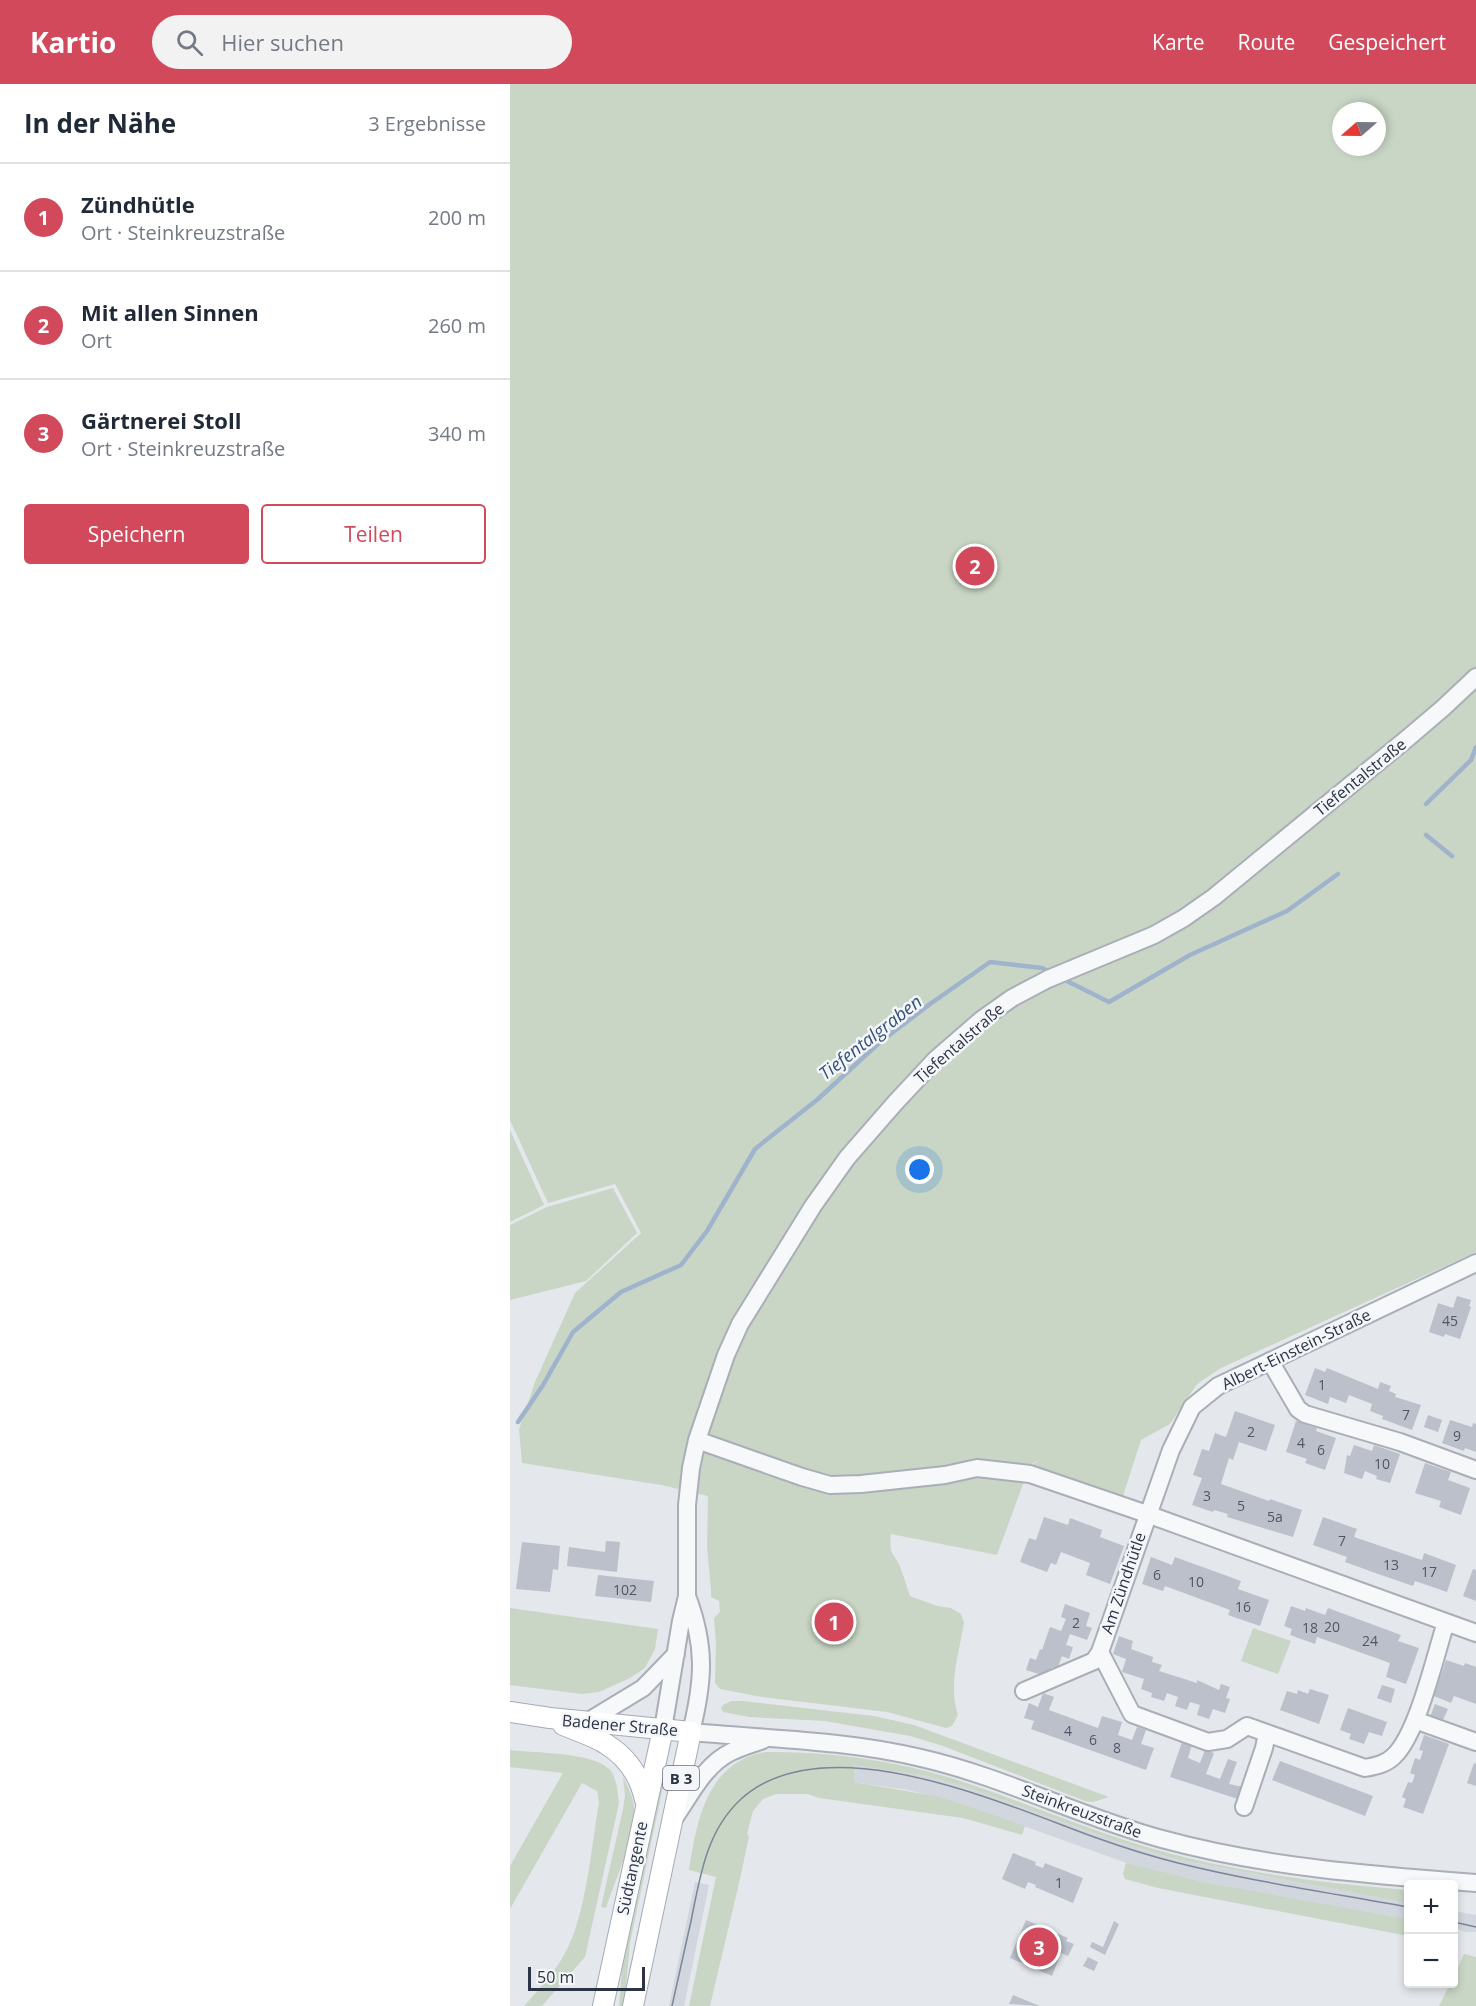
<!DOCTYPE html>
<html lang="de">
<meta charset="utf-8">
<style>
:root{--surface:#fff;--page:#f2f2f3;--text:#1f2937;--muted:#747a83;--line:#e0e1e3;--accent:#d1495b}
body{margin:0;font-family:"Open Sans",sans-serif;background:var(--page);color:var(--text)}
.controls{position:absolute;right:18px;bottom:18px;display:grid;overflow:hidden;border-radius:6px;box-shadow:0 3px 9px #0003}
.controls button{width:54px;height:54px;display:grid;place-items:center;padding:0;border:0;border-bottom:2px solid var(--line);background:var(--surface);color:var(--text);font:30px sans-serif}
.compass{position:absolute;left:822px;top:18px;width:54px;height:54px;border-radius:50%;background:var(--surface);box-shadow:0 3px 9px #0003;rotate:250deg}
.scale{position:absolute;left:18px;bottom:15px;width:117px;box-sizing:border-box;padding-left:6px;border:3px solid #2b3445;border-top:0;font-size:16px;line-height:21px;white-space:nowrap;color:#2b3445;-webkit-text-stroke:4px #f4f6f9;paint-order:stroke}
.you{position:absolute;left:410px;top:1086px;width:21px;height:21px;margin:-15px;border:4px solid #fff;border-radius:50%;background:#1a73e8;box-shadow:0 0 0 9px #1a73e833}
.badge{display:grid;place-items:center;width:39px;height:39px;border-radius:50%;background:var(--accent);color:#fff;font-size:20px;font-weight:700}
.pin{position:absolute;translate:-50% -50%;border:3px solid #fff;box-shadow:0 2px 6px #0006}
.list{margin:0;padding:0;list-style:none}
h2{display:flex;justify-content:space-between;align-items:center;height:78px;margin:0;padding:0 24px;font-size:26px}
h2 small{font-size:20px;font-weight:400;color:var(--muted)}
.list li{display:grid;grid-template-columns:39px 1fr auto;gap:18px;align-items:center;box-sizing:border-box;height:108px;padding:0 24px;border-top:2px solid var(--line)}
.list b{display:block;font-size:22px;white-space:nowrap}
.list p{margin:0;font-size:20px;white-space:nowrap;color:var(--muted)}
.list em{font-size:20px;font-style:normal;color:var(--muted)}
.actions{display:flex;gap:12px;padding:18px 24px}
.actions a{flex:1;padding:14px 0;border:2px solid var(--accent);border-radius:6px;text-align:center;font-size:21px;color:var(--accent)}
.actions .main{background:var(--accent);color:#fff}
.icon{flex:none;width:33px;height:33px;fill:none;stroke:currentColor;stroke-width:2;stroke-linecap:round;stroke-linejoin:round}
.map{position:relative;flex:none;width:966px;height:1922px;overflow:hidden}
header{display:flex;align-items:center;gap:36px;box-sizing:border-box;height:84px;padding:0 30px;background:var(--accent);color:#fff}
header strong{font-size:28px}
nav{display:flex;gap:33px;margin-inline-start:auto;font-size:21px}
.search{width:420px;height:54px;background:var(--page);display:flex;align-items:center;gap:15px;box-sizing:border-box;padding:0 21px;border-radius:33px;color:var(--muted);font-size:22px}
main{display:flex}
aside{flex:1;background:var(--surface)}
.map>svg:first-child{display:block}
.built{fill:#d2d6de}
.green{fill:#c9d6c5;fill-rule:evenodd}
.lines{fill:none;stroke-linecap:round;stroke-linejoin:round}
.stream{stroke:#9fb4cc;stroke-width:4.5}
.building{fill:#bbc0ca}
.minor-casing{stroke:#a9aeb7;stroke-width:20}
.major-casing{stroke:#a3abb8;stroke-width:22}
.minor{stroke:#f7f8fa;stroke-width:16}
.major{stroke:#fff;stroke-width:20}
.tram{stroke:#7d8696;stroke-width:1.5}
.labels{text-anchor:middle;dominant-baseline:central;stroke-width:5;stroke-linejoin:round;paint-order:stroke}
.number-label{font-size:14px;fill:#4f5766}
.shield{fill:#f4f6f9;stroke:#676e7b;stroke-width:1.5}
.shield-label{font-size:15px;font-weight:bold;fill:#2b3445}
.street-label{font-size:16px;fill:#2b3445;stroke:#f4f6f9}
.water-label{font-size:18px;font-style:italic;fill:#34527a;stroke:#f4f6f9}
</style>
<header>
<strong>Kartio</strong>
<div class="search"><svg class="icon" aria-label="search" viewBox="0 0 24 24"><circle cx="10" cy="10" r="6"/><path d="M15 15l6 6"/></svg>Hier suchen</div>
<nav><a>Karte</a><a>Route</a><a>Gespeichert</a></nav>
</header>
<main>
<aside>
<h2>In der Nähe<small>3 Ergebnisse</small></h2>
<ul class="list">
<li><span class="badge">1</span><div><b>Zündhütle</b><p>Ort · Steinkreuzstraße</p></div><em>200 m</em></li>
<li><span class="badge">2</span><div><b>Mit allen Sinnen</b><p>Ort</p></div><em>260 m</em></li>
<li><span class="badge">3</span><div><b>Gärtnerei Stoll</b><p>Ort · Steinkreuzstraße</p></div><em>340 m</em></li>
</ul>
<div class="actions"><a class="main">Speichern</a><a>Teilen</a></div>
</aside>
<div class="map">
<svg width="966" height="1922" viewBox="0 0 966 1922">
<rect width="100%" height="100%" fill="#e4e7ec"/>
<path class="built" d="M345 1680 417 1692 457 1703 606 1757 664 1775 898 1819V1835L694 1798 625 1782 447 1718 398 1706 344 1698Z
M185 1798 199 1801 174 1922H159Z
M944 1827 966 1831V1848H955L944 1843Z"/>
<path class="green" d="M0 0H966V1168L711 1284 687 1300 660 1340 631 1356 612 1415 521 1382 531 1375 520 1381 487 1471 381 1450C378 1474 387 1470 392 1488 395 1496 397 1504 400 1512L427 1522 441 1524 451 1530 454 1539C449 1569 438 1602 448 1631L442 1642 436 1644 377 1628 252 1613 210 1605 205 1599 206 1559 204 1534 210 1528 209 1517 201 1513V1506L197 1463 198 1412 151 1401 12 1379 9 1345 25 1298 65 1209 131 1149 105 1100 38 1119 0 1036ZM831 27H867V63H831Z
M0 1046 34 1121 0 1138Z
M103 1104 127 1149 76 1197 0 1216V1141L37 1123Z
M0 1524 148 1545 145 1565 135 1584 120 1594 89 1608 72 1610 0 1601Z
M743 1544 781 1557 768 1590 731 1577Z
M221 1617H233L364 1632 404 1641 599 1713 583 1718 575 1717 433 1662 400 1652 315 1637 239 1633 213 1628 211 1624 213 1621Z
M0 1666C23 1669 87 1668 101 1687 107 1696 108 1709 109 1719L75 1873 32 1922H14C28 1906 44 1889 54 1871 76 1833 81 1764 89 1719L87 1707 72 1699 0 1825V1782L53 1689 0 1683Z
M256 1668C317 1667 382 1676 441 1694 510 1716 577 1746 647 1766 730 1789 813 1799 898 1806V1819L665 1775 606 1757 457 1703 417 1692 345 1681 344 1698 425 1712 447 1718 515 1742 512 1751 453 1734 309 1714 298 1710H266L253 1715 243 1727 237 1750 239 1752 230 1795 200 1922H179L206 1793 179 1786C187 1735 197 1678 256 1668Z
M154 1681 156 1682 153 1703 120 1859 114 1922H109L113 1873Z
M113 1693C119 1705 125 1716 124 1729 123 1759 105 1796 96 1824L91 1823 113 1725 115 1711Z
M616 1779 694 1798 898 1835V1852L648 1804 615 1795 613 1790Z
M954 1870 966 1873V1922H929L940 1900H944V1892Z"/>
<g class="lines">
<path class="stream" d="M916 720 961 676 966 663
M916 751 942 772
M553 895 599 918 680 871 777 827 828 790
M8 1338 33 1301 63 1248 111 1208 171 1181 197 1147 245 1065 308 1015 369 959 420 920 480 878 532 884 540 888"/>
</g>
<path class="building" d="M947 1212 961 1216 959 1222 961 1223 950 1255 935 1250 934 1253 919 1248 928 1219 943 1224Z
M805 1284 815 1288 817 1284 868 1305 870 1298 881 1302 879 1307 886 1310 885 1313 911 1321 902 1346 872 1335 873 1332 860 1327 862 1320 839 1311 836 1319 820 1313 818 1320 795 1311Z
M725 1327 765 1341 756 1367 729 1358 723 1376 719 1374 711 1400 759 1417 760 1415 792 1426 783 1453 717 1433 718 1430 704 1426 703 1428 682 1421 692 1394 683 1391 692 1365 699 1367 705 1349 716 1353Z
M918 1331 932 1336 928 1348 914 1343Z
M940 1336 962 1343 963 1339 966 1340V1368L955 1364 954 1367 932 1359Z
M786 1337 807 1344 806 1347 826 1354 815 1386 795 1379 797 1375 776 1368Z
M844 1361 862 1367 864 1361 890 1370 880 1399 866 1395 867 1392 855 1387 852 1395 834 1389 837 1371 840 1372Z
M915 1379 941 1388 938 1396 960 1404 951 1431 929 1423 931 1417 905 1409Z
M534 1433 558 1441 560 1434 592 1446 590 1453 614 1462 600 1500 576 1491 580 1479 551 1468 546 1481 541 1479 537 1488 510 1478 519 1454 526 1456Z
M813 1433 847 1445 844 1453 912 1476 914 1469 946 1481 937 1508 905 1497 903 1502 871 1491 835 1478 837 1473 803 1461Z
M96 1457 110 1458 107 1488 57 1482 59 1463 95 1468Z
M12 1458 50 1462 48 1486 43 1485 40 1508 6 1505Z
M641 1473 662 1481 665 1473 731 1497 728 1505 759 1516 750 1542 718 1531 720 1526 655 1502 653 1507 632 1500Z
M963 1485 966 1486V1517L953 1512Z
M88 1491 144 1497 141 1518 85 1512Z
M555 1520 580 1529 576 1542 582 1544 577 1556 560 1550 556 1561 563 1563 559 1575 552 1572 547 1585 542 1583 538 1593 516 1586 520 1574 526 1576 530 1565 532 1566 540 1543 551 1547 556 1535 551 1533Z
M781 1522 795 1527 796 1524 815 1531 818 1524 891 1551 888 1557 909 1564 896 1600 876 1593 880 1579 807 1553 805 1560 780 1551 782 1545 774 1542Z
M318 1538a6 6 0 1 1 12 0a6 6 0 1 1-12 0Z
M609 1552 623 1557 621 1565 643 1573 642 1578 652 1581 649 1587 687 1599V1596L709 1606 711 1600 720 1603 716 1614 720 1615 715 1629 703 1625 699 1635 687 1631 690 1621 680 1618 677 1626 665 1622 668 1613 657 1609 654 1617 641 1613 642 1609 631 1605 634 1595 612 1588 616 1575 603 1570Z
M936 1576 954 1582 955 1579 966 1583V1620L944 1612 941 1619 924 1612Z
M872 1601 885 1605 881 1619 867 1614Z
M800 1605 819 1611 809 1640 770 1626 777 1607 787 1610 788 1606 798 1610Z
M533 1609 544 1613 539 1626 588 1644 592 1632 612 1638 608 1651 622 1656 627 1643 636 1646 631 1660 644 1664 636 1686 521 1645 524 1637 514 1634 519 1619 528 1623Z
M925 1620 938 1625 932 1638 920 1633Z
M838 1624 877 1638 872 1652 859 1648 854 1660 839 1655 841 1650 830 1646Z
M914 1651 939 1660 913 1730 893 1723 896 1715 892 1713 898 1698 902 1699 905 1691 900 1689 905 1674 910 1676 913 1667 909 1666Z
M672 1658 682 1661 678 1674 690 1679 695 1666 704 1669 696 1690 710 1695 718 1675 727 1678 719 1700 733 1703 728 1715 660 1693Z
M770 1677 863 1712 855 1732 762 1696Z
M964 1679 966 1680V1702L957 1699Z
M503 1769 526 1778 525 1781 533 1784 535 1779 573 1794 563 1819 525 1803 526 1801 518 1798 515 1805 492 1795Z
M516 1836 558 1854 556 1857 564 1860 558 1872 551 1869 542 1892 500 1874Z
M604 1837 609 1840 595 1871 580 1863 582 1858 593 1863Z
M578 1873 588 1878 584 1887 573 1882Z
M503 1911 530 1922 499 1920Z"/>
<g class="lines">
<g class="minor-casing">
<path id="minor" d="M760 1277 788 1325 795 1330 890 1358 966 1386
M187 1356 292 1393 320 1401 351 1400 435 1391 467 1384 520 1390 637 1430 966 1549
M177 1512C196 1562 194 1596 181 1648 257 1655 336 1656 411 1674 494 1693 570 1733 652 1755 754 1783 860 1791 966 1799
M590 1568 622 1630 698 1658 717 1655 737 1642 855 1684C866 1682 876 1680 884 1672 908 1649 925 1572 936 1538
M514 1607 584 1577 590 1568 661 1366 682 1323 708 1302 966 1179
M905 1636 966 1658
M77 1638 133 1604 166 1570
M153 1645 171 1537 177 1512V1421L181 1384 187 1356 216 1271 230 1240 303 1122 337 1074 385 1019 426 975 471 936 502 914 538 895 644 851 674 834 704 813 899 653 933 624 966 593
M734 1723 754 1664 757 1649
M163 1736C180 1712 194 1681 221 1668 231 1663 242 1660 253 1656"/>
</g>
<g class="major-casing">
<path id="major" d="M0 1628 40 1634 181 1648 123 1922
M53 1641C67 1647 84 1652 96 1660 117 1673 130 1692 135 1716
M93 1922 153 1645"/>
</g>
<use href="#minor" class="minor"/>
<use href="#major" class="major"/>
<path class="tram" d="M944 1838 966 1843
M162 1922C168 1894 175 1865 181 1837 190 1793 196 1748 230 1716 314 1638 493 1720 584 1753 612 1763 640 1772 668 1779 744 1798 822 1809 898 1823"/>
</g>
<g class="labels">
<g class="number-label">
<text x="940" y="1236">45</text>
<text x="812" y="1300">1</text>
<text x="896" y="1330">7</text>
<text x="741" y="1347">2</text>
<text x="947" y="1351">9</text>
<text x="791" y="1358">4</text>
<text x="811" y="1365">6</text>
<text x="872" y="1379">10</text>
<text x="697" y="1411">3</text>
<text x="731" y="1421">5</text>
<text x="765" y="1432">5a</text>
<text x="832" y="1456">7</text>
<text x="881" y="1480">13</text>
<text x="919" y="1487">17</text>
<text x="647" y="1490">6</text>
<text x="686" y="1497">10</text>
<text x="115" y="1505">102</text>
<text x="733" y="1522">16</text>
<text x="566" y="1538">2</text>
<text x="822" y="1542">20</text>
<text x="800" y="1543">18</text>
<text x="860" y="1556">24</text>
<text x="558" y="1646">4</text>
<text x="583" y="1655">6</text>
<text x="607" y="1663">8</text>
<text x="549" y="1798">1</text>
</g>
<rect class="shield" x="153" y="1682" width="36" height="24" rx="4.5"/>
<g class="shield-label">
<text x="171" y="1694">B 3</text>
</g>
<g class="street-label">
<text transform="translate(850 693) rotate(-39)">Tiefentalstraße</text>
<text transform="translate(449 959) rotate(-41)">Tiefentalstraße</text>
<text transform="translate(786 1265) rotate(-26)">Albert-Einstein-Straße</text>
<text transform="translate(613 1499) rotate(-71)">Am Zündhütle</text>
<text transform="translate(110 1641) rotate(5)">Badener Straße</text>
<text transform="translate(572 1727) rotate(20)">Steinkreuzstraße</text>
<text transform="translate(122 1784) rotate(-78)">Südtangente</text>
</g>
<g class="water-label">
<text transform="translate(360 953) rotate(-38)">Tiefentalgraben</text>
</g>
</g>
</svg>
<div class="controls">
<button>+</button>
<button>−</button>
</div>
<svg class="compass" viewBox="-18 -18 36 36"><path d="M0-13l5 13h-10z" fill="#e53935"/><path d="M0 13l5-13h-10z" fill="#747a83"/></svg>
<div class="scale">50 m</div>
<div class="you"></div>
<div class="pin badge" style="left:324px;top:1538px">1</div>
<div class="pin badge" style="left:465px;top:482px">2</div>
<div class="pin badge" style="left:529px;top:1863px">3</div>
</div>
</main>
